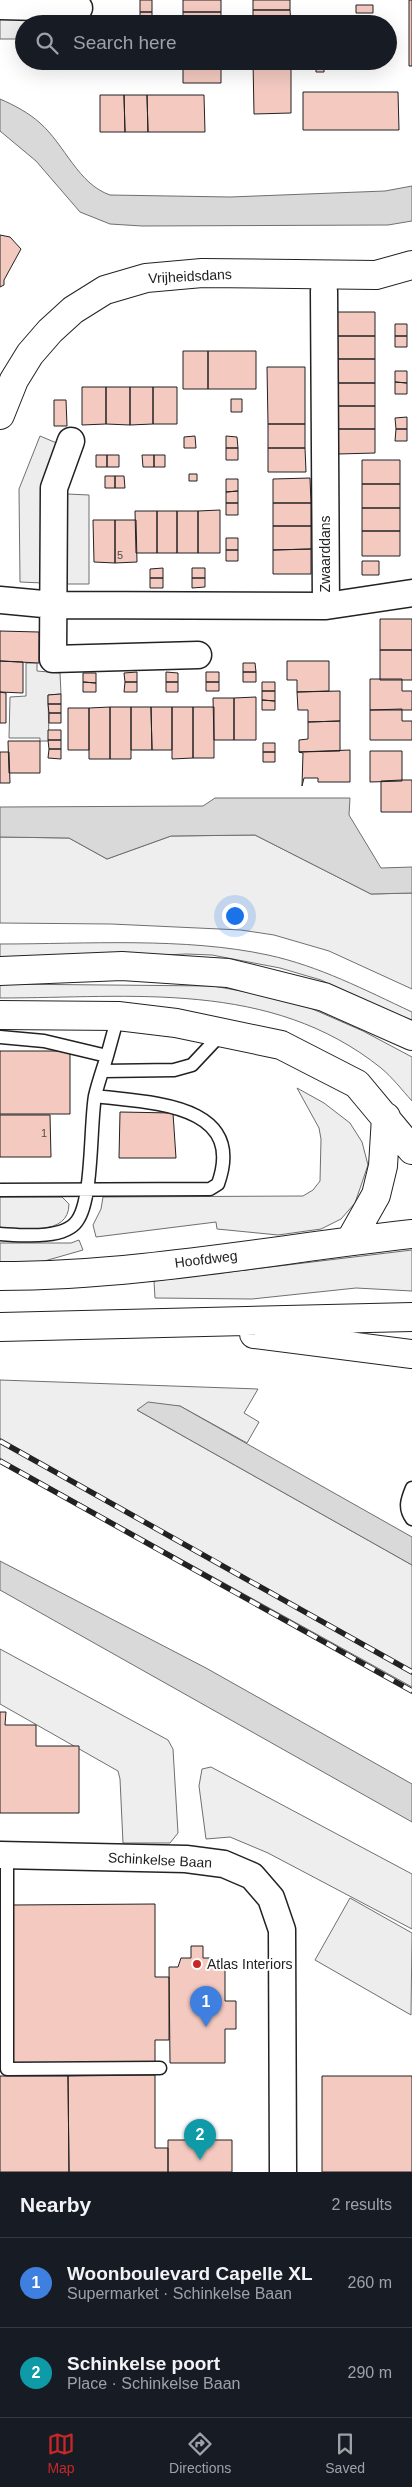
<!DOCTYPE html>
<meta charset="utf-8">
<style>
:root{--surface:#171b24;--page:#242831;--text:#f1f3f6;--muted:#9ea1a6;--line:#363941;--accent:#c62828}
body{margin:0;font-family:Helvetica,sans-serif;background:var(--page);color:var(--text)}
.you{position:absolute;left:234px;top:915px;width:18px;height:18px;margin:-12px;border:4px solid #fff;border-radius:50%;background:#1a73e8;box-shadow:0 0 0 8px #1a73e833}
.badge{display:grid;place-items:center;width:32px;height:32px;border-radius:50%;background:var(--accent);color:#fff;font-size:16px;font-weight:700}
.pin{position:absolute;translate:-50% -41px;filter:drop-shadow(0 1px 2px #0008)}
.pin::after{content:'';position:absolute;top:26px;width:18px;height:15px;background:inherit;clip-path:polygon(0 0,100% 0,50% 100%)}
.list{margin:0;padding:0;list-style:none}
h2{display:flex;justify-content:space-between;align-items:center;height:65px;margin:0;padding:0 20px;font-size:21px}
h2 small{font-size:16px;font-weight:400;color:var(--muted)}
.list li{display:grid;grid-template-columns:32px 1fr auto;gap:15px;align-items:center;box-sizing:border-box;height:90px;padding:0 20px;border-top:1px solid var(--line)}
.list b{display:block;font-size:19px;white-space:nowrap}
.list p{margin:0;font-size:16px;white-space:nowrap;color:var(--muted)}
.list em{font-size:16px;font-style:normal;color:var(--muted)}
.icon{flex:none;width:28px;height:28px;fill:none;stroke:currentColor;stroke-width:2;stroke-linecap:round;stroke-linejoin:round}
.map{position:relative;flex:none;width:412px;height:2172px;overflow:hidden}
.search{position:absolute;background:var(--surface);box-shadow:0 5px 20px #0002;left:15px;right:15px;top:15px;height:55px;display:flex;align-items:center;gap:12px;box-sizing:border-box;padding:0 18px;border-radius:28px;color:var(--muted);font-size:19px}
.sheet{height:245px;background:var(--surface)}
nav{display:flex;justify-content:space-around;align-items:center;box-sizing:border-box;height:70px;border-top:1px solid var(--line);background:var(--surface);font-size:14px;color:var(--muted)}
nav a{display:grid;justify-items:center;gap:2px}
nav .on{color:var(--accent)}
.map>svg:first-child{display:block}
.green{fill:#eee;stroke:#6f6f6f}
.parking{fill:#ededed;stroke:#6f6f6f}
.water{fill:#d9d9d9;stroke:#6f6f6f}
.building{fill:#f3c9c0;stroke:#222}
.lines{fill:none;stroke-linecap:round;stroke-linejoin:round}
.lane-casing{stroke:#222;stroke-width:15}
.street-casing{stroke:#222;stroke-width:29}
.secondary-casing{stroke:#222;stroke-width:30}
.lane{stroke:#fff;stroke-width:12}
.street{stroke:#fff;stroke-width:26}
.secondary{stroke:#fff;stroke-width:28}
.rail-casing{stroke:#222;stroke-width:5.5}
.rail{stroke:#fff;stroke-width:4;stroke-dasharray:11;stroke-linecap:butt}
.poi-dot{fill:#c62828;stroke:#fff;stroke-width:2}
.labels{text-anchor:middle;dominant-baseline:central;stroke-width:4;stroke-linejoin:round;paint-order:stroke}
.number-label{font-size:11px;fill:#564c4a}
.street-label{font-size:14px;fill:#222;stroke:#fff}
.poi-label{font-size:14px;fill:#222;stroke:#fff;text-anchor:start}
</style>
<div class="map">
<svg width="412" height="2172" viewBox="0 0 412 2172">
<rect width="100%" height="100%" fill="#fff"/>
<path class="green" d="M255 835 371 894 412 893V989L329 951 274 935 241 930 111 924 0 923V837L69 838 107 859 171 836Z
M0 944C86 944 185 937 268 955 319 966 365 990 412 1012V1023L321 980 280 968 212 955 186 954 0 963Z
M0 984 213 986 258 994 308 1007 363 1031 412 1057V1101C402 1090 392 1077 381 1068 270 979 132 998 0 998Z
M297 1088 324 1103 350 1123 362 1142 368 1165 355 1203 341 1219 321 1229 278 1235 217 1229 216 1222 96 1237 93 1225 101 1209 103 1197 303 1196 313 1190 320 1181 321 1139 319 1128Z
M0 1197H62L69 1204C69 1237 22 1228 0 1228Z
M79 1240 83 1250 41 1262H0V1243H71Z
M412 1250V1291L356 1288 252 1299 155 1298 154 1281Z
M0 1380 258 1389 244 1413 259 1422 247 1443 180 1406 137 1410 412 1565V1687L0 1459Z
M0 1649 168 1740 173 1749 178 1833 170 1843H123L120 1779 118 1771 0 1704Z
M211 1767 412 1874V1929L268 1853 230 1837 206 1839 199 1786 202 1769Z"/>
<path class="parking" d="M0 0H73V24H24V39H0Z
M40 436 59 444 43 583 20 582 19 489Z
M67 494 89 495V584H67Z
M26 663H37V671L60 673 61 694 48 695 49 741H40V738H9L10 697 26 696Z
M350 1898 412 1933 411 2015 315 1960Z"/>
<path class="water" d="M0 99C14 105 29 113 40 123 65 145 78 184 110 195L230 197 385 191 412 186V221L388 225 142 226 110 224 80 212 36 161 0 131Z
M215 798H350L349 815 381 868 412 867V893L371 894 255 835 171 836 107 859 69 838 0 837V807L203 806Z
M148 1402 180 1406 412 1537V1565L137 1410Z
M0 1561 206 1668 412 1784V1822L0 1590Z"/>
<path class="building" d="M140 0H152V12H140Z
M183 0H221V12H183Z
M253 0H290V10H253Z
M409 0H412V66H409Z
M356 5H373V13H356Z
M253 10H290L291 24H253Z
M140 12H152V24H140Z
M183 12H221V24H183Z
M183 61H221V83H183Z
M253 61H291V113L254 114Z
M316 61H324V72H316Z
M303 92H398L399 130H303Z
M100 95H124L125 132H100Z
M124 95H147L148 132H125Z
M147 95H204L205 132H148Z
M0 235 10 237 21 249 4 280V285L0 287Z
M337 312H375V336H337Z
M395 324H407V336H395Z
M337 336H375V359H337Z
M395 336H407V347H395Z
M183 351H208V389H183Z
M208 351H256V389H208Z
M337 359H375V383H338Z
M267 367H305V424H268Z
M395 371H407V383L395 382Z
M395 382 407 383V394H395Z
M338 383H375V406H338Z
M82 387H106V424L82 425Z
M106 387H130V425L106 424Z
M130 387H153V424L130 425Z
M153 387H177V424H153Z
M231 399H242V412H231Z
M54 400H66L67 426H54Z
M338 406H375V429H338Z
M407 417V429H396L395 418Z
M268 424H305V448H268Z
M338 429H375V453L338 454Z
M396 429H407V441H395Z
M195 436 196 448H184V437Z
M226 436 237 437 238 448H226Z
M226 448H238V460H226Z
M268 448H305L306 472H268Z
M96 455H107V467H96Z
M107 455H119V467H107Z
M142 455H154V467H143Z
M154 455H165V467H154Z
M362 460H400V484H362Z
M189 474H197V481H189Z
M105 476H115V488H105Z
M115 476H124L125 488H115Z
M310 478 311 503H273V479Z
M226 479H238V491L226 492Z
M362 484H400V508H362Z
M238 491V503H226V492Z
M226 503H238V515H226Z
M273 503H311V526H273Z
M362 508H400V531H362Z
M220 510V553H198V511Z
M135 511H157V553H136Z
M157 511H177V553H157Z
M177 511H198V553H177Z
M93 520H115V563L94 562Z
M115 520H136L137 562 115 563Z
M273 526H311V549L273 550Z
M362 531H400V556H362Z
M226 538H238V550H226Z
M311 549V574H273V550Z
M226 550H238V561H226Z
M362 561H379V575H362Z
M163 568V578H150V569Z
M192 568H205V578H192Z
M150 578H163V588H150Z
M192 578H205V587L192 588Z
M380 619H412V650H380Z
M0 631 39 632V663L0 661Z
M380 650H412V680H380Z
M0 661 23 662V693L0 692Z
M287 661H329V691L297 692V680H287Z
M243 663H255L256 672H243Z
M137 672V682H125L124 673Z
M166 672 178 673V682H166Z
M206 672H219V682H206Z
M243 672H256V682H243Z
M83 673H96V683L83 682Z
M370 679H402V691H412V710H370Z
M83 682 96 683V692H83Z
M125 682H137V692H124Z
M166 682H178V692H166Z
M206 682H219V691H206Z
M262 682H275V691H262Z
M262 691H275V701L262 700Z
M340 691V721L308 722V710H298L297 692Z
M0 692 6 693V723H0Z
M61 694V704H48V695Z
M256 697V740H234V698Z
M213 698H234V740H214Z
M262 700 275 701V710H262Z
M48 704H61V713H49Z
M110 707V759H89V708Z
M110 707H131V759H110Z
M131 707H151L152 750H131Z
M151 707H172V750H152Z
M172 707H193V758L172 759Z
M193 707H214V758H193Z
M68 708H89V750H68Z
M402 709V721H412V740H370V710Z
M49 713H61V723H49Z
M340 721V751L299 752V740L308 739V722Z
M48 730H61V740H48Z
M48 740H61V749H49Z
M8 741H40V773H9Z
M263 743H275V752H263Z
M49 749H61V759L48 758Z
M350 750V782H318V778H304L302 786 303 753 299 752Z
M370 751H402V781L370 782Z
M0 752H9L10 783H0Z
M263 752H275V762H263Z
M402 780H412V812H381V781Z
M0 1051H70V1114H0Z
M120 1112 173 1113 176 1158H119Z
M0 1115H50L51 1157H0Z
M0 1712H6L5 1725H36V1746H79V1813H0Z
M155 1904V1977H169V2040H155V2063H13L12 1905Z
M191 1946H203V1958H213L215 1967H225V2001H236V2029H225V2063H170L169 1967H178L181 1958H191Z
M155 2075V2148H168V2172H69L68 2076Z
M0 2076H68L69 2172H0Z
M322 2076H412V2172H322Z
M168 2140H232V2172H168Z"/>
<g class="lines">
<g class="lane-casing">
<path id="lane" d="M0 1037 44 1041 107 1056 118 1016
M103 1071 174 1070 192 1065 223 1032
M0 1190 210 1189 218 1184C247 1102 148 1103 95 1096
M0 1234C20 1235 64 1240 77 1221 93 1200 90 1125 95 1096 98 1083 103 1069 107 1056
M412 1488C407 1500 404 1508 412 1519
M7 1855V2069L160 2068"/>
</g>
<g class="street-casing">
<path id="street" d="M0 6 79 8
M71 441 54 488 53 659 198 655
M0 600 54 605 326 606 324 291
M326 606 412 593
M0 1855 186 1859 224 1864 252 1876 271 1898 282 1930 283 2172"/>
</g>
<g class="secondary-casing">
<path id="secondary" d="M0 415 14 380 30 354 50 331 73 310 105 290 146 278 202 273 376 275 412 265
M0 971 122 966 228 973 324 997 412 1036
M0 1015 118 1016 176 1023 281 1045 357 1084 412 1150
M350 1241 376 1195 383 1166 386 1117
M0 1276C138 1276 275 1249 412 1234
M0 1327 412 1317
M254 1334 412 1354"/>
</g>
<use href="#lane" class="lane"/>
<use href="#street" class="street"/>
<use href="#secondary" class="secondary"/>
<g class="rail-casing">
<path id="rail" d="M0 1441 412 1672
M0 1461 412 1691"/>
</g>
<use href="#rail" class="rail"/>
</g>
<circle class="poi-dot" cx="197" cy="1964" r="5"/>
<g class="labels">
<g class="number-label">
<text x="120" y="555">5</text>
<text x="44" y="1133">1</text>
</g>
<g class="street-label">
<text transform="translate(190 276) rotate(-3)">Vrijheidsdans</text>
<text transform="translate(325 554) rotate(-90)">Zwaarddans</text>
<text transform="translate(206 1259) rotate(-7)">Hoofdweg</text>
<text transform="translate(160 1860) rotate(3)">Schinkelse Baan</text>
</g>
<g class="poi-label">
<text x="207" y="1964">Atlas Interiors</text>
</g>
</g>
</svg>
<div class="you"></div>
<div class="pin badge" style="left:206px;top:2027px;background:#3f7fe0">1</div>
<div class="pin badge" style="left:200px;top:2160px;background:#0f9aa8">2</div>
<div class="search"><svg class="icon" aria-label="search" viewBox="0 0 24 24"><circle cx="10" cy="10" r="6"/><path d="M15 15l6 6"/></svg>Search here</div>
</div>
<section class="sheet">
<h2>Nearby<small>2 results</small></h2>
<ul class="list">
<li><span class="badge" style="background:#3f7fe0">1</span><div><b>Woonboulevard Capelle XL</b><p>Supermarket · Schinkelse Baan</p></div><em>260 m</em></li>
<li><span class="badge" style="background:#0f9aa8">2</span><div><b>Schinkelse poort</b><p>Place · Schinkelse Baan</p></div><em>290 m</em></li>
</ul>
</section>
<nav>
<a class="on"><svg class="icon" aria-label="map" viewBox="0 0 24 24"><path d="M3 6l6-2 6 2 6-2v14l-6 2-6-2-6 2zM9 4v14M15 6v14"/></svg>Map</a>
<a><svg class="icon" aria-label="directions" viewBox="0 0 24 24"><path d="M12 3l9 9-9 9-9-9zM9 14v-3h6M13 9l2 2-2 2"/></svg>Directions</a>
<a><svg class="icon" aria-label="saved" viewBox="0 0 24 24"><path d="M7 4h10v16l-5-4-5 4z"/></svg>Saved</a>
</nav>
